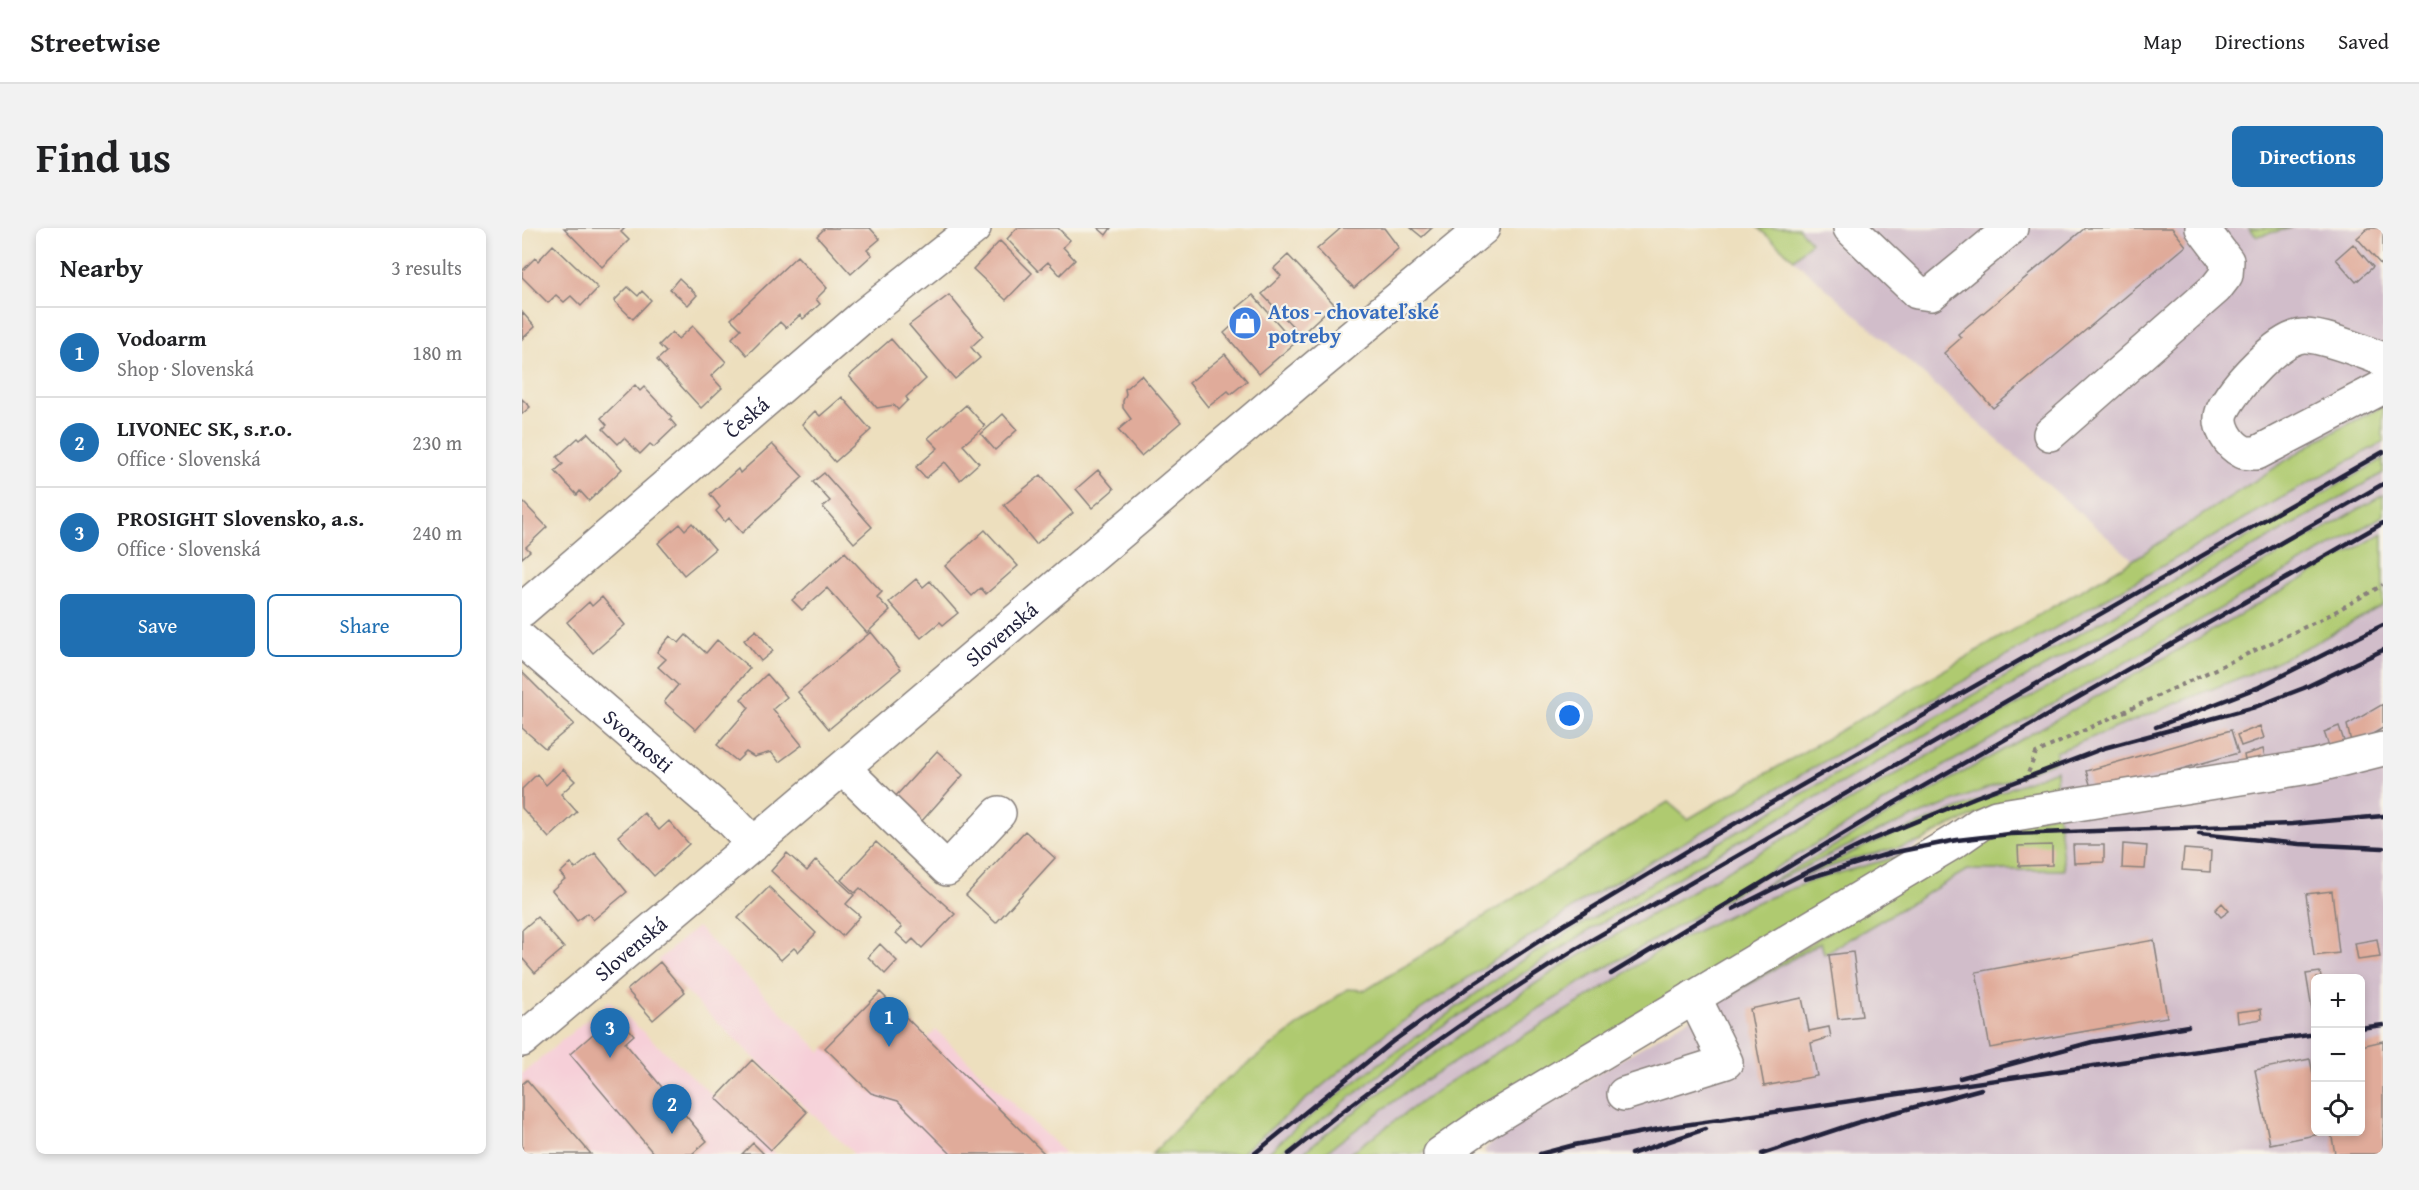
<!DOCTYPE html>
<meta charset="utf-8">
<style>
:root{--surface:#fff;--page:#f2f2f2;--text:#202124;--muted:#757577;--line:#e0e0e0;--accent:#1f6fb2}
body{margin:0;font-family:"Gentium Book Plus",serif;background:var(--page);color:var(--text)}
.controls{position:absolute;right:18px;bottom:18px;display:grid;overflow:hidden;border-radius:9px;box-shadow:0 3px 9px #0003}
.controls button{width:54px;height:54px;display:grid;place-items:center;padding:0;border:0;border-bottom:2px solid var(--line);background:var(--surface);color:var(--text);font:30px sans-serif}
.you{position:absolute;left:1048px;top:488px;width:21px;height:21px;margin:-15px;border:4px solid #fff;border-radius:50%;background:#1a73e8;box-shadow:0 0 0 9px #1a73e833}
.badge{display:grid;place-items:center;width:39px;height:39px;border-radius:50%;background:var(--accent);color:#fff;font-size:20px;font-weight:700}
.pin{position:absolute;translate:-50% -50px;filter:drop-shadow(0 2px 3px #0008)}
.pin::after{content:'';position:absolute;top:32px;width:21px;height:18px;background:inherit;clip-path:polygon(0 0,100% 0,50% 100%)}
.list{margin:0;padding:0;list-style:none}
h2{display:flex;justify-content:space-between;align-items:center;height:78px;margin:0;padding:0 24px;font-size:26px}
h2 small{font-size:20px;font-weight:400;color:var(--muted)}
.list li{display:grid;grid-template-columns:39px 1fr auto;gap:18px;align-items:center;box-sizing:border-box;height:90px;padding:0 24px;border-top:2px solid var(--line)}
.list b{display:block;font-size:22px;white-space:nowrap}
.list p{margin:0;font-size:20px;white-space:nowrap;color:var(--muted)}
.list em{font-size:20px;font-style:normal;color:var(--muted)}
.actions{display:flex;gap:12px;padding:18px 24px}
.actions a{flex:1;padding:14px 0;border:2px solid var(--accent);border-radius:9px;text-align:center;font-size:21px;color:var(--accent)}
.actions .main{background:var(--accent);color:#fff}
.icon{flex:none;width:33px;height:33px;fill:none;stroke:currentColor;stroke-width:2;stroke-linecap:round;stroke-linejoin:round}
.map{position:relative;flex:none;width:1861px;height:926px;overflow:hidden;border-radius:9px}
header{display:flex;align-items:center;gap:36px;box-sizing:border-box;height:84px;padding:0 30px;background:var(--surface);border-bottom:2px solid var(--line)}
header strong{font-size:28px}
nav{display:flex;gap:33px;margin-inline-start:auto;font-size:21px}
.intro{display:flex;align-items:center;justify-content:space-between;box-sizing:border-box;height:144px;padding:0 36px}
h1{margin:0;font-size:42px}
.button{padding:15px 27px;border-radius:9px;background:var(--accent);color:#fff;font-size:21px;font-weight:700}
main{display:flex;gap:36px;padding:0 36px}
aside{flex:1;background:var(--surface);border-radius:9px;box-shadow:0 3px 9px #0003}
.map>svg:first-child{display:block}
.built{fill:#f6cfd8}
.industrial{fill:#d1bdca;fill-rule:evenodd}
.green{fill:#afca70;stroke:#687656;stroke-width:1.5}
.building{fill:#e0ab9a}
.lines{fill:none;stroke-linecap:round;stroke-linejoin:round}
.minor-casing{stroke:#88807c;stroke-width:36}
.path{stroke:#88807c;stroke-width:4;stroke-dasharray:4.5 4.5;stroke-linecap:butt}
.minor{stroke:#fff;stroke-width:33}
.rail{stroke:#22223b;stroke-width:4.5}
.labels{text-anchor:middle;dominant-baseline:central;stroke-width:4.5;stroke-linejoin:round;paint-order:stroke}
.shop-label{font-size:21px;font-weight:bold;fill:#366cbe;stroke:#f7f3e8;text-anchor:start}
.street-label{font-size:21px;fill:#22223b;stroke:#f7f3e8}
</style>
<header>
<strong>Streetwise</strong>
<nav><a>Map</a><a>Directions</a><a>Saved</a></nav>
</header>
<div class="intro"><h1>Find us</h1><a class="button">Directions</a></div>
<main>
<aside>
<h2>Nearby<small>3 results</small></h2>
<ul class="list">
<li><span class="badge">1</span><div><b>Vodoarm</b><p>Shop · Slovenská</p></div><em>180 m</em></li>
<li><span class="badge">2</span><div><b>LIVONEC SK, s.r.o.</b><p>Office · Slovenská</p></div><em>230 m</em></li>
<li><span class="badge">3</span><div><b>PROSIGHT Slovensko, a.s.</b><p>Office · Slovenská</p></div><em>240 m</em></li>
</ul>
<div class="actions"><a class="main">Save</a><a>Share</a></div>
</aside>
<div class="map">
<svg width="1861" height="926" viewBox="0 0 1861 926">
<rect width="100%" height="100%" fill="#f7f3e8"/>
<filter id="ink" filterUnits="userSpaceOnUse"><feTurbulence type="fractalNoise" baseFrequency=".0167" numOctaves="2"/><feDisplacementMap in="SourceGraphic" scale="12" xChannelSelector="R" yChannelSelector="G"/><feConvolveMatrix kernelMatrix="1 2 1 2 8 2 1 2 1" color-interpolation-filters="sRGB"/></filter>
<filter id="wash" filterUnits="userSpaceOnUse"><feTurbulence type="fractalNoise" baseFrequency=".008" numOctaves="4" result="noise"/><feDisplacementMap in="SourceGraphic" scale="24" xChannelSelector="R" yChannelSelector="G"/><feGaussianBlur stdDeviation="1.35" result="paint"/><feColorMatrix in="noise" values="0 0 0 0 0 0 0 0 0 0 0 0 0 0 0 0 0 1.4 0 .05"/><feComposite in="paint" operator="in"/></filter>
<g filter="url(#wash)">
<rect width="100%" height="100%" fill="#eddfbe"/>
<path class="built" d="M175 699 299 824 358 764 406 810 414 802 544 926H332L168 768 136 732Z
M87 773 194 870 253 926H0V846Z"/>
<path class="industrial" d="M1236 0H1727L1735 8 1770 0H1861V178L1794 213 1611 332Z
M1861 214V305L1245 657 1357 603 1533 533V524L1732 444 1793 415 1861 377V926H964L962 922 985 900 1180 783 1300 713 1303 726 1445 642H1541L1533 542 1348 616 1288 645 1331 631 1401 613 1385 626 1292 652 1228 677 1142 719 1083 759 996 811 921 858 827 926H718L865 804 1064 671 1734 284ZM1794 750H1838V904H1794Z"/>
<path class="green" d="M1236 0H1276L1289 14 1272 31Z
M1727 0H1770L1735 8Z
M1861 178V214L1734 284 1064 671 865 804 718 926H630L695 859 825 761 844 762 1146 574 1166 591 1611 332 1794 213Z
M1861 231V245L1209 618 1069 701 914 802 756 926H745L771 902 843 846 999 733 1245 586Z
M1861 267V288L1427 535 1206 669 1061 753 886 863 801 926H779C864 857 952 796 1043 736Z
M1861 305V377L1793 415 1732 444 1534 524V533L1357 603 1235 662Z
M1534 542 1535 570 1454 587 1421 601 1401 613 1331 631 1281 648 1348 616Z
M1536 585 1542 642H1445L1302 726 1299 714 1190 778 1463 604Z
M1385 626 931 904 900 926H827L921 858 996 811 1083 759 1142 719 1228 677 1292 652Z"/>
<g id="blocks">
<path class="building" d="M42 0H103L99 4 107 12 80 39Z
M303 0H348L358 11 345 22 350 27 329 46 295 8Z
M495 0H536L548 12 541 19 553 32 538 47 526 34 516 43 485 11Z
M576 0H589L584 7Z
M816 0H862L877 20 832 60 795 21 818 1Z
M889 0H910L900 9Z
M1563 0H1650L1664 18 1471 180 1422 125 1439 110 1436 106Z
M1846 0H1858L1861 3V39L1835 10Z
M478 13 510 45 484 72 451 41Z
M1831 16 1851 39 1834 54 1814 31Z
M31 17 76 60 59 78 49 68 42 74 34 67 26 75 0 49V43L13 30 16 33Z
M766 27 812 76 779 107 740 66 759 48 752 40Z
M275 28 305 60 294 71 298 76 281 91 278 87 264 100 258 94 225 127 210 110 219 101 209 91Z
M157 50 175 67 166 77 148 61Z
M106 59 116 68 120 63 129 72 111 91 92 73Z
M427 67 461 108 449 119 458 130 433 151 387 97Z
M731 67 773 115 737 146 702 105 722 87 715 80Z
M0 84 13 99 0 111Z
M171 98 204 134 189 148 200 160 179 180 135 132 144 124 137 117 150 104 156 111Z
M369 111 404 151 384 169 386 172 376 182 372 177 355 180 327 148Z
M703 126 725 153 709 166 706 163 686 179 667 155Z
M619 147 659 194 619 228 596 202 609 191 601 180V173L604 166 603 161Z
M113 157 118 163 122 159 150 189 148 191 154 198 132 219 128 216 118 226 102 210 96 216 81 201 85 197 79 190Z
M320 169 349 202 313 234 280 196 293 183 298 188Z
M0 171 8 179 0 186Z
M444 177 463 198 441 217 457 235 438 252 423 234 404 250 394 239 416 220 406 210Z
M481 186 495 202 473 222 459 206Z
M66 205 100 241 67 273 58 263 55 267 33 243 41 236 35 229 56 210 58 212Z
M250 216 281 249 220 305 207 290 203 294 194 283 198 279 188 266 216 241 218 245Z
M576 242 592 261 570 280 554 261Z
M302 245 350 299 332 315 301 279 308 273 291 254Z
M519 247 551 285 514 316 482 277Z
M2 275 25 299 4 319 8 323 0 330V277Z
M170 295 193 321 162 347 136 315 158 296 163 302Z
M463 302 496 338 464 366 459 360 450 368 423 338Z
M323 324 360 364 355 369 368 383 345 405 305 360 280 382 270 372Z
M394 351 401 359 408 353 436 385 421 397 418 394 399 410 367 374Z
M80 369 103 397 71 425 45 394 67 374 70 378Z
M234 402 251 423 239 433 222 412Z
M349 404 379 441 307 501 276 464Z
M164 407 184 425 195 412 228 440 174 502 142 474 156 457 136 439 144 431 135 424 148 408 157 415Z
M0 444 52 496 23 520 0 500Z
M245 446 265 469 251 481 280 517 257 534 249 524 232 529 224 524 215 533 195 517 227 480 219 471Z
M1861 476V500L1830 518 1825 497Z
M1738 498 1742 510 1719 518 1715 507Z
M1817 498 1824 519 1809 524 1802 504Z
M1709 502 1716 525 1571 566 1564 543Z
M1741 521 1744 533 1724 538 1722 527Z
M415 523 441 547 399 594 372 570Z
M41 541 53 553 39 566 55 584 27 610 0 580V561L15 546 24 557Z
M122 585 137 602 147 593 167 616 132 648 96 608Z
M503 603 533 630 474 695 444 667Z
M354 614 433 686 400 720 391 711 386 716 374 705 380 699 338 660 333 665 319 652Z
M1601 616 1625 618 1623 641 1600 640Z
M1530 617V637L1497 638 1496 618Z
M1551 617H1582V634L1552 635Z
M1662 621 1689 623 1688 644 1660 642Z
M73 625 105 664 71 692 66 685 55 693 30 662 43 651 38 645 49 635 53 641Z
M265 625 285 643 294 632 332 667 324 676 338 688 320 708 249 643Z
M247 659 294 705 276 724 272 720 259 732 216 690Z
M1810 663 1817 725 1792 728 1784 666Z
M1700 675 1707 683 1699 689 1693 682Z
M15 689 42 720 13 745 0 730V702Z
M1855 711 1858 729 1836 732 1833 715Z
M1632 712 1645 789 1468 820 1454 744Z
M358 716 375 733 363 746 346 729Z
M1331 724 1340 788 1316 791 1307 727Z
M138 734 163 764 131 792 105 762Z
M1798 744 1799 750H1794V780L1790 781 1784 746Z
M358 764 406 811 523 926H429L376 873 349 865 303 820Z
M1280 770 1287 803 1307 799 1309 809 1289 815 1295 848 1242 858 1228 781Z
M1739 781 1740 791 1716 795 1715 784Z
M94 786 112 807 103 815 185 913 170 926H132L48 826Z
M1861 813V926H1813L1809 904 1839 903V818Z
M1788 831 1794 860V904H1802L1803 905 1748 916 1733 842Z
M230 832 285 884 249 922 194 870Z
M5 852 69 926H0V856Z
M231 915 242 926H220Z"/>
</g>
</g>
<g filter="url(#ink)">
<use href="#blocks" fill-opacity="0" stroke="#88807c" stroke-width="1.5"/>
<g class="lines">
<g class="minor-casing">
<g id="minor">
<path d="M1328 0 1395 64 1409 66 1489 0"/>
<path d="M1861 131C1841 124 1801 107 1781 108 1756 110 1712 159 1701 182 1694 197 1707 217 1721 224 1725 225 1731 225 1735 225L1861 159"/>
<path d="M1528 206 1694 60 1704 47 1705 33 1680 0"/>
<path id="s1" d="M0 382 340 89 452 0"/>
<path id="s2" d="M0 412 210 593 232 616"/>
<path d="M322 541 425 641 477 585"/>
<path id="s3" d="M0 812 777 153 961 0"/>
<path d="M1102 866 1204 834 1172 769"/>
<path d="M918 926 964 894 1435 612 1458 596 1474 589 1793 538 1861 521"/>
</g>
</g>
<path class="path" d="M1503 553 1514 525 1802 390 1861 357"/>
<use href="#minor" class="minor"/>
<path class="rail" d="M1634 499 1737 459 1861 397
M1677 606 1777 616 1861 620
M1283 651 1369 625 1435 612 1488 606 1770 596 1861 588
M1211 681 1349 612 1454 569 1582 520 1733 479 1782 460 1861 422
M1089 746 1372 575 1861 295
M1838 800 1861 797
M1438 850 1570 814 1666 798
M732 926 870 814 954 754 1040 698 1172 619 1861 224
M767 926C859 851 953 784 1054 721L1861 256
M1018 926 1052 917 1148 899 1794 806
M1109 926 1183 901
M1240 926 1334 895 1459 861"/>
</g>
</g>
<defs>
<g id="shop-disc" transform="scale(1.725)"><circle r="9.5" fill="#3f7fe0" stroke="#f7f3e8"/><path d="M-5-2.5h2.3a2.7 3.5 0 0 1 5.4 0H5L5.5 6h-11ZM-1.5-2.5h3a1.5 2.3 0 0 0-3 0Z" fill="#fff"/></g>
</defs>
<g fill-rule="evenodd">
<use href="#shop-disc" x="723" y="95"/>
</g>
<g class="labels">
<g class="shop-label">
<text x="746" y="83">Atos - chovateľské<tspan x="746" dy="24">potreby</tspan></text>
</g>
<g class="street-label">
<text stroke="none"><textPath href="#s1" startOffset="296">Česká</textPath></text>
<text stroke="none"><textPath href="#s3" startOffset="628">Slovenská</textPath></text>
<text stroke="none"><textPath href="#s2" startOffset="154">Svornosti</textPath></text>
<text stroke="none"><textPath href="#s3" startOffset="142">Slovenská</textPath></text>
</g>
</g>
</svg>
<div class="controls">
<button>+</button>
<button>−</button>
<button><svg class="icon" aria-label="locate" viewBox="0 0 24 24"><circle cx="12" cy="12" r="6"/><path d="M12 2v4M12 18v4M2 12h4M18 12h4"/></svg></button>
</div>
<div class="you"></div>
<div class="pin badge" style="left:367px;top:819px">1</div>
<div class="pin badge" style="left:150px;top:906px">2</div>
<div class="pin badge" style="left:88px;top:830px">3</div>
</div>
</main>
